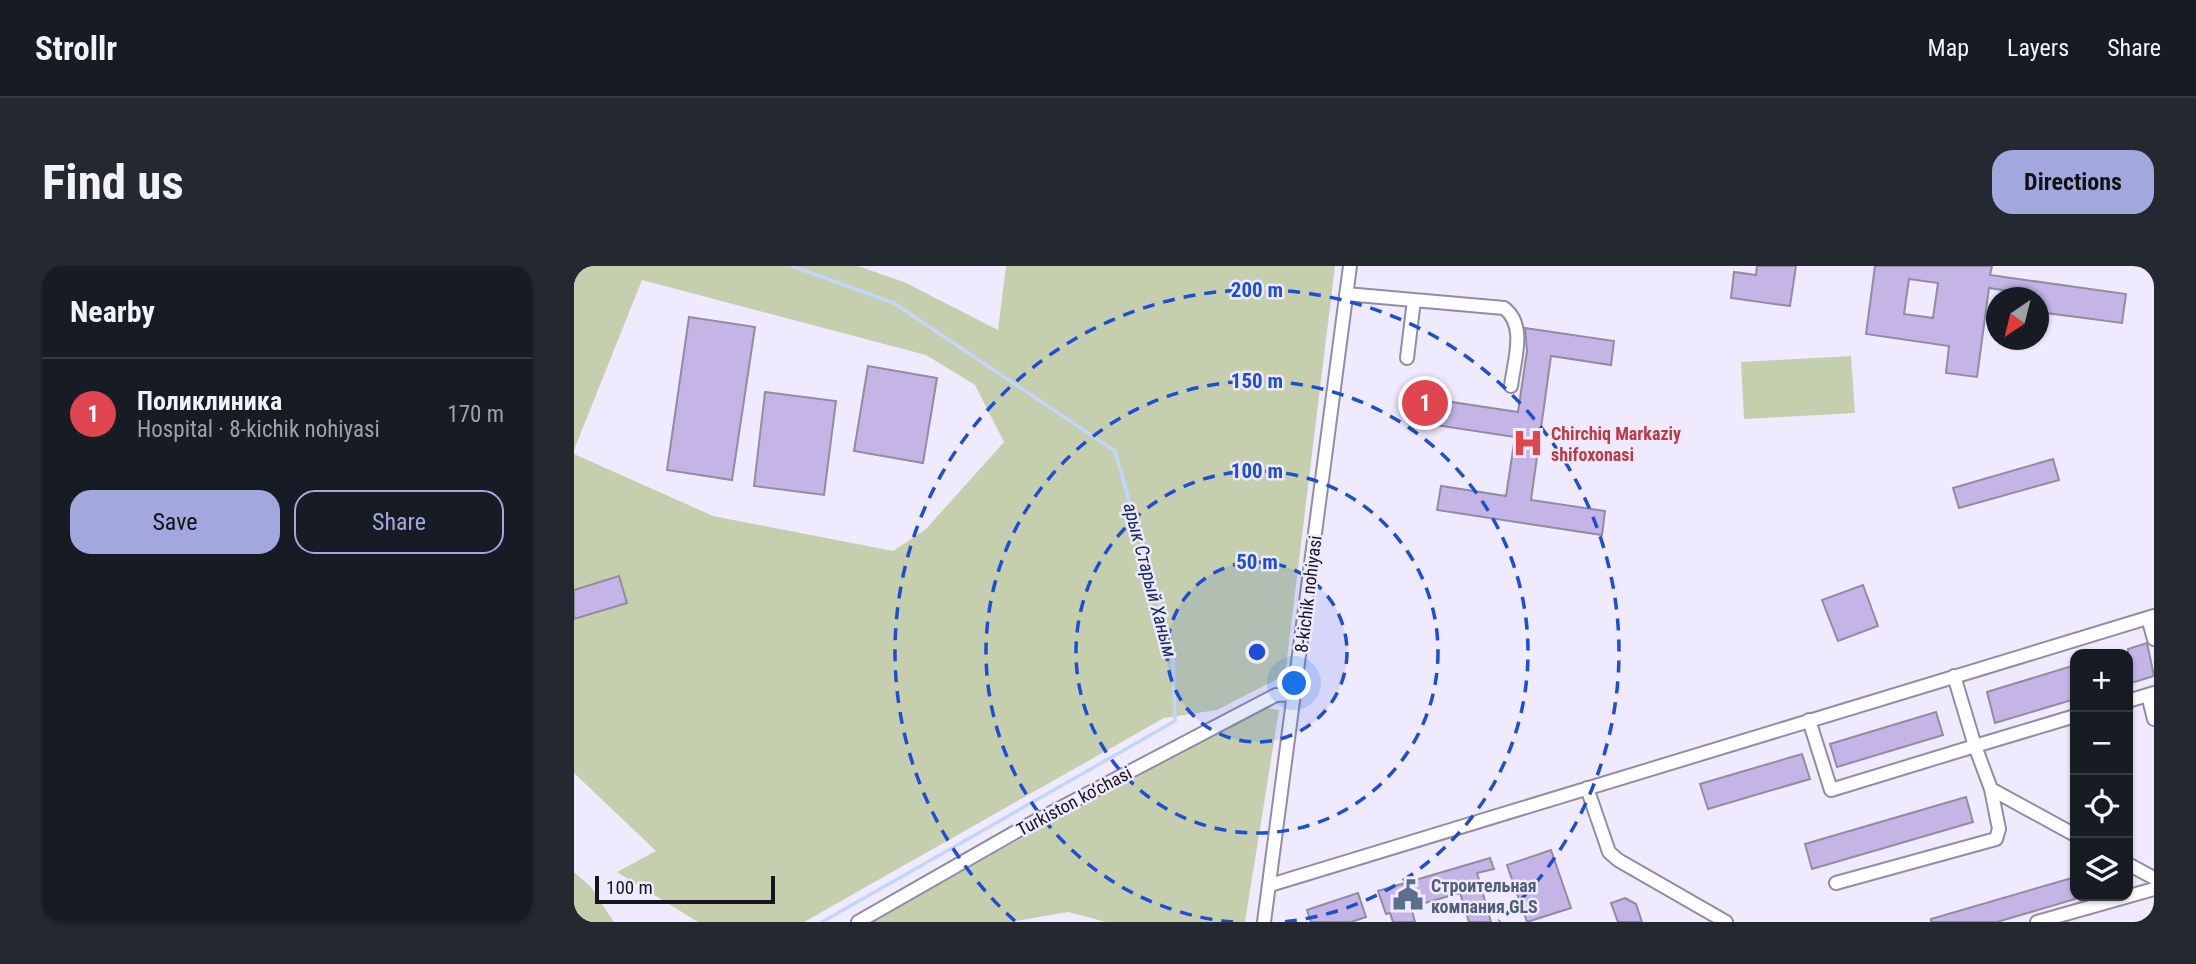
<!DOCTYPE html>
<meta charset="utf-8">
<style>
:root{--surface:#171b24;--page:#242831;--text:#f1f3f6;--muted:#9ea1a6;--line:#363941;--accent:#a2a8de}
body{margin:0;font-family:"Roboto Condensed",sans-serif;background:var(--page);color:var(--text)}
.controls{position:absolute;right:21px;bottom:21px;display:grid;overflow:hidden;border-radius:14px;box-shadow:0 2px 5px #0004}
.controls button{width:63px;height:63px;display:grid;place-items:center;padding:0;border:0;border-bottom:2px solid var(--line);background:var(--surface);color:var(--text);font:35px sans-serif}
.compass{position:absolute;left:1412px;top:21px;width:63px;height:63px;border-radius:50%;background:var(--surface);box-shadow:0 2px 5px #0004;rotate:215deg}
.scale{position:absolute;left:21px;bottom:18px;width:180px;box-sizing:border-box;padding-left:7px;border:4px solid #18151e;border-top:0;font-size:19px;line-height:24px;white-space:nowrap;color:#18151e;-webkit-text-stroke:5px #f0eaff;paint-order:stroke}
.you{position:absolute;left:721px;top:418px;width:24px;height:24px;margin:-18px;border:5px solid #fff;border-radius:50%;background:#1a73e8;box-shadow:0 0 0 10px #1a73e833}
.badge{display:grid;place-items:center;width:46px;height:46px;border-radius:50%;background:var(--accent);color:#fff;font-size:23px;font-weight:700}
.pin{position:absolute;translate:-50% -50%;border:4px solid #fff;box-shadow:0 2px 7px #0006}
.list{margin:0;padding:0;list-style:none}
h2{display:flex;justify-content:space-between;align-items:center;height:91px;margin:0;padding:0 28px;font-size:30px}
h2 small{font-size:23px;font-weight:400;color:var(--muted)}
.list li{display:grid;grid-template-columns:46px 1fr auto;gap:21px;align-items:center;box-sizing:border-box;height:112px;padding:0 28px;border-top:2px solid var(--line)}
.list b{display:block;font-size:26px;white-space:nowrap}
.list p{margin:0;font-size:23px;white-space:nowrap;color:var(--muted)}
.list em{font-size:23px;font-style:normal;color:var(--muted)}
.actions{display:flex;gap:14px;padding:21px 28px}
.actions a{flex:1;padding:16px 0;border:2px solid var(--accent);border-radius:21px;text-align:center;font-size:24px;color:var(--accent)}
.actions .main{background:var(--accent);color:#111}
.icon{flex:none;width:38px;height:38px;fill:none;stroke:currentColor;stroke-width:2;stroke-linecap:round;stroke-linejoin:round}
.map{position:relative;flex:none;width:1580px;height:656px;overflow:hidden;border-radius:21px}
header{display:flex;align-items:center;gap:42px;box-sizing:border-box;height:98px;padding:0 35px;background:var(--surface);border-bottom:2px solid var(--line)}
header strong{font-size:33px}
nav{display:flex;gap:38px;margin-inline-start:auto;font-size:24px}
.intro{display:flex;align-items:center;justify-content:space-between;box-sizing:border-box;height:168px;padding:0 42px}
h1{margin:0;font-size:49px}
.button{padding:18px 32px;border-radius:21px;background:var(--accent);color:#111;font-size:24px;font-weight:700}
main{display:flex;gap:42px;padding:0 42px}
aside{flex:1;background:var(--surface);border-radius:21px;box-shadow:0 2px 5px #0004}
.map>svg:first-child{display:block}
.green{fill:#c5cfae}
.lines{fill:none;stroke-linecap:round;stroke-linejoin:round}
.stream{stroke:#c2d6fb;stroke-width:3.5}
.building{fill:#c4b5e6;stroke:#928ba2;stroke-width:2;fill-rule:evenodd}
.minor-casing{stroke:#938ca3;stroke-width:16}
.minor{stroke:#fff;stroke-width:12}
.ring{fill:none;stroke:#1d4ed8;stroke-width:3.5;stroke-dasharray:12 9}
.labels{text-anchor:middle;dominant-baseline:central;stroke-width:5;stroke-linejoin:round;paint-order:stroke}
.health-label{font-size:18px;font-weight:bold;fill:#be3a42;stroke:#f0eaff;text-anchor:start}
.street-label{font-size:18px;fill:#18151e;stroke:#f0eaff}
.service-label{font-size:18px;font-weight:bold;fill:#4e5e75;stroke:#f0eaff;text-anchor:start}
.water-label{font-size:19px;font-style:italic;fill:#122d62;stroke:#f0eaff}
.centre{fill:#1d4ed8;stroke:#f0eaff;stroke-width:3.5}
.ring-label{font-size:21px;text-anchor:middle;font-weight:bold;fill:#1d4ed8;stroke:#f0eaff;stroke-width:5;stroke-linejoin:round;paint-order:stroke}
</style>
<header>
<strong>Strollr</strong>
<nav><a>Map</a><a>Layers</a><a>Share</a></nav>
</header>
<div class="intro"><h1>Find us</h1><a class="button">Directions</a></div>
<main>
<aside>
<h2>Nearby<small></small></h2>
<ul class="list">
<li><span class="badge" style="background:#e0444e">1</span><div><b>Поликлиника</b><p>Hospital · 8-kichik nohiyasi</p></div><em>170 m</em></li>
</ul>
<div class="actions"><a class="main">Save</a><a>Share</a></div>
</aside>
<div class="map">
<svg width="1580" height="656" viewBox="0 0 1580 656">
<rect width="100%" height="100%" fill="#f0eaff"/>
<path class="green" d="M0 0H284L330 16 424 64 432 0H761L711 409 643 444 590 452 230 656H124L43 606 82 585 0 507V188L139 250 319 285 352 263 430 176 401 119 352 89 68 14 0 184Z
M1277 90 1281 147 1170 153 1167 96Z
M693 442 705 444 671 656H532L494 646 437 656H298L551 514Z
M0 606 16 620 40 656H0Z"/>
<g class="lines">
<path class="stream" d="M218 0 320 37 541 185 599 388 601 455 248 656"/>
</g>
<path class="building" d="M1183 0H1222L1216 40 1157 32 1160 6 1182 9Z
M1301 0H1418L1416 9 1552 28 1548 57 1465 46V32H1441V26L1415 22 1403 111 1372 107 1375 80 1292 68ZM1335 13 1364 17 1359 52 1330 48Z
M115 51 181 61 158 214 93 204Z
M951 62 1040 75 1037 99 977 90 957 234 1031 245 1028 269 863 244 867 220 932 230 941 171 848 157 851 132 944 146 953 85Z
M294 100 363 112 349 197 280 185Z
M191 126 262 135 250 229 180 220Z
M1479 193 1485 214 1385 242 1379 222Z
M45 310 53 337 0 353V324Z
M1289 319 1304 360 1264 375 1248 334Z
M1573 377 1580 410 1554 418V383Z
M1501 399V433L1421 457 1413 426Z
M1362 446 1369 469 1263 501 1256 478Z
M1228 488 1236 513 1134 543 1126 518Z
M1392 531 1399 556 1238 603 1231 578Z
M977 584 997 642 953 656 933 599Z
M916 592 920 603 903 607 917 656H895L886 627 837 641 841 656H819L816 647 812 648 804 625Z
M1501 611V633L1423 656H1357V653Z
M784 627 792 651 777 656H737L733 644Z
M1051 632 1062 638 1068 656H1044L1037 637Z"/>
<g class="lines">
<g class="minor-casing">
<path id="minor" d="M772 28 930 42C953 59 940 95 937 120
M833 92 840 34
M1574 352 1580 373
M1380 410 1401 480 1501 450
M1574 429 1580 453
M1554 435 1580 427
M1235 454 1257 524 1401 480 1417 523 1501 569
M1013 522 1035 586 1044 594 1152 656
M1554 598 1580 612
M1262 617 1422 573 1425 563 1417 523
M696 619 1580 350
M284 656 452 560 702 429 721 428
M690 656 776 0
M1463 656 1580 623"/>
</g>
<use href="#minor" class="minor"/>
</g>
<circle cx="683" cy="386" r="90" fill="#1d4ed8" fill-opacity=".12"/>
<g class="ring">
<circle cx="683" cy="386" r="90"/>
<circle cx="683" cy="386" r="181"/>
<path d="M659 656A271 271 0 1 1 707 656"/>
<path d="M441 655A362 362 0 1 1 925 655"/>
</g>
<defs>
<g id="hospital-bare" transform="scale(2.415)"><path d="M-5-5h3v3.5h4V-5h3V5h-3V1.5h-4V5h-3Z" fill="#e0444e" stroke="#f0eaff" stroke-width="2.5" paint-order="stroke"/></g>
<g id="civic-bare" transform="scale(2.415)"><path d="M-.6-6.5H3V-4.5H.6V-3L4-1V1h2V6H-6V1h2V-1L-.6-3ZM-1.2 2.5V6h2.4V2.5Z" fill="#5c6f8a" stroke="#f0eaff" stroke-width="2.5" paint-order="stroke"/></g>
</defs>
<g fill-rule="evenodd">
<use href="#hospital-bare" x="954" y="177"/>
<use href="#civic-bare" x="834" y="629"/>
</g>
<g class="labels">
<g class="health-label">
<text x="977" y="167">Chirchiq Markaziy<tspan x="977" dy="21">shifoxonasi</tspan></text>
</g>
<g class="street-label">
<text transform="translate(734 328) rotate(-83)">8-kichik nohiyasi</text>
<text transform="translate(500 535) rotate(-28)">Turkiston ko‘chasi</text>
</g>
<g class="service-label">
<text x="857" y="619">Строительная<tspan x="857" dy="21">компания GLS</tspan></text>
</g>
<g class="water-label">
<text transform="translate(576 314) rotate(75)">арык Старый Ханым</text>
</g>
</g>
<circle cx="683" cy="386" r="10" class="centre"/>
<g class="ring-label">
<text x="683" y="31">200 m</text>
<text x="683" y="122">150 m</text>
<text x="683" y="212">100 m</text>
<text x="683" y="303">50 m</text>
</g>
</svg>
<div class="controls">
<button>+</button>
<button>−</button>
<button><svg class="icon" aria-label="locate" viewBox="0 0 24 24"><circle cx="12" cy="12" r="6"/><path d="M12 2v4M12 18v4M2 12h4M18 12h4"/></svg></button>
<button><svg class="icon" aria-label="layers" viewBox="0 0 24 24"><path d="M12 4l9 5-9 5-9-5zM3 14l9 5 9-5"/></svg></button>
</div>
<svg class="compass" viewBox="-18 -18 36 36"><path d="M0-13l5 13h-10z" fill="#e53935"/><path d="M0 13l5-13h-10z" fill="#9ea1a6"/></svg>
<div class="scale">100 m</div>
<div class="you"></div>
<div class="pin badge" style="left:851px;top:137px;background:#e0444e">1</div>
</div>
</main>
